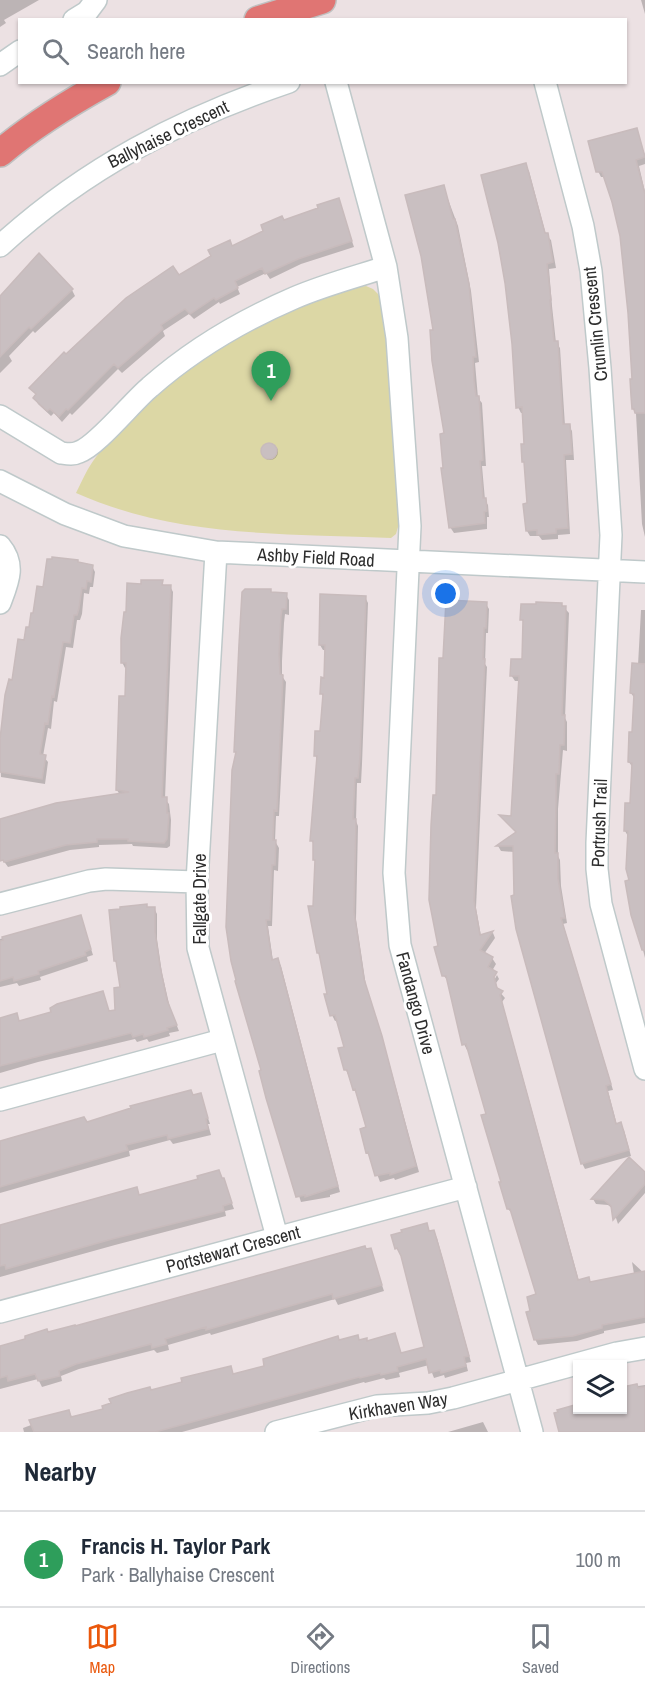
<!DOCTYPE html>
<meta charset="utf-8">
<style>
:root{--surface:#fff;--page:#f2f2f3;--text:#1f2937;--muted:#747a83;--line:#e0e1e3;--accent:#ea580c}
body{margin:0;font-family:"Archivo Narrow",sans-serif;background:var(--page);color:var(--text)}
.controls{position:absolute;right:18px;bottom:18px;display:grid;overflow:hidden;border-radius:0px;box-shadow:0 2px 4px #0004}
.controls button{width:54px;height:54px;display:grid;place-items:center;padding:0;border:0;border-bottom:2px solid var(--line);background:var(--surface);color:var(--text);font:30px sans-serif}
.you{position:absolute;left:446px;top:594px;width:21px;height:21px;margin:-15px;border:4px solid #fff;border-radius:50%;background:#1a73e8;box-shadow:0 0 0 9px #1a73e833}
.badge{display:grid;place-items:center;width:39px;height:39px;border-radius:50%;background:var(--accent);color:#fff;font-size:20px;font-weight:700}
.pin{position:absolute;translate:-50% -50px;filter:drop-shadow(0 2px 3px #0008)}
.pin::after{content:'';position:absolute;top:32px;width:21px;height:18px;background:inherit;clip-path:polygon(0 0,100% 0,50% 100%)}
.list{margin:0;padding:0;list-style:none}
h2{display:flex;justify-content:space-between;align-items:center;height:78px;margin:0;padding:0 24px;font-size:26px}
h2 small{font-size:20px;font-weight:400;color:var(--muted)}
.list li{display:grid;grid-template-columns:39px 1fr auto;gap:18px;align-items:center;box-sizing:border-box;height:96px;padding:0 24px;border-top:2px solid var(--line)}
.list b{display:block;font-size:22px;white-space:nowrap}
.list p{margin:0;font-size:20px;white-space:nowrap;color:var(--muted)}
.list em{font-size:20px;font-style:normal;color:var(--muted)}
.icon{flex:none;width:33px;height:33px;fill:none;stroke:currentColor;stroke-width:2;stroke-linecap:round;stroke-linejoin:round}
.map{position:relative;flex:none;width:645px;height:1432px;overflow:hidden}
.search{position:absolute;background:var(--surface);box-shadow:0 2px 4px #0004;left:18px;right:18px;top:18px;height:66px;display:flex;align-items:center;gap:15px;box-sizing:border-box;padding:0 21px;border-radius:0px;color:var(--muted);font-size:22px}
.sheet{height:174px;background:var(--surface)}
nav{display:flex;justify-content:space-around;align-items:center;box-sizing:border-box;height:84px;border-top:2px solid var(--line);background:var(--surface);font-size:16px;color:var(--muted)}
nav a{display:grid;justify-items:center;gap:3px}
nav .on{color:var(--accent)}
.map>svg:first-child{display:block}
.green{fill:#dcd7a5}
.shadow{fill:#0003}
.building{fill:#c9bfc1;stroke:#c8bbbc;stroke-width:1.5}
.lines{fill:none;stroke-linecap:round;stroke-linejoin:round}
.minor-casing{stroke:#bfc9ca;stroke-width:24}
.major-casing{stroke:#c0c0c0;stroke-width:30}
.minor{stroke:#fff;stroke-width:21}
.major{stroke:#e07573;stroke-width:27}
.labels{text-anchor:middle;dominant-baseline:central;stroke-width:6;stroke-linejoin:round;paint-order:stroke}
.street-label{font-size:18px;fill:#2d2d2d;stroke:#fff}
</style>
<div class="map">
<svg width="645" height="1432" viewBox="0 0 645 1432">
<rect width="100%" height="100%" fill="#ece1e3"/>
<path class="green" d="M366 286 373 289 381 297 390 377 400 520 396 534 391 538C283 533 177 538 76 493 82 481 88 467 96 457 147 391 220 342 296 309 318 299 342 288 366 286Z"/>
<path class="shadow" d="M0 0H39L4 20 6 23 0 27Z
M641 0H645V14Z
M636 130 645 155V164L639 166 645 192V537L642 524 636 414 633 409 634 380 627 275 621 236 605 177H601L598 171Z
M525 165 529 171 546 235 551 240 556 268 549 269 552 306 556 343 560 348 565 426H569L572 431 574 460H566L570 534 558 535V539L542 540 539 536H530L527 531 529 505 526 466 524 461 526 445 524 413H521L518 407Z
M443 186 458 226 471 291 479 362 475 363 478 398 482 403 486 466H482L485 500 488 505 489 517H487V529L454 533 450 527 444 470 445 435 435 332Z
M338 200 354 247 301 264 270 279 266 273 237 287 240 294 220 304 219 302 194 319 189 314 163 331 165 336 122 373 118 369 72 415 70 413 62 422 54 413 51 416 38 404 35 398 37 396 31 388 66 356 178 277 283 221 319 209Z
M72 290 75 296 35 333 33 331 9 356 12 361 0 373V302Z
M262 452a8 8 0 1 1 16 0a8 8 0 1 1-16 0Z
M78 564 92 566 95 572 93 587H90L89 594 84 593 82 614 80 620H77L73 648 66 647 57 702 54 701 51 729 48 728 43 756 48 762 45 784 1 777 0 754 13 681 45 589Z
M162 582 164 586H170L173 592 165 799 169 804 171 820 170 846 167 848 133 846 132 844 99 845V847L70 850 8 867 3 860 0 850V820L120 795 117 790 127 697 128 668H125L122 662 142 585Z
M271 593 286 595 289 600V615L285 614 284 623 282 661V676L286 682 279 816H276L275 841 279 848 278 871 274 870 272 926H268L273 961 278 960 281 966 340 1192 330 1195V1197L301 1202 267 1097 263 1071 236 982Z
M365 597 368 603 362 764 361 783H357L356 821 358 826 356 919 366 986 384 1044 419 1172 395 1180 394 1178 380 1182 361 1130 368 1128 357 1095 346 1070 345 1048 338 1020 335 1021 332 1015 321 958 318 953 314 908 317 864 314 860 315 846 311 840 318 761 315 755 322 733 324 698 321 693 325 679 326 650H323L320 645Z
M486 604 489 609 488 633H486L485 664 487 667 476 908 481 936 493 933 495 938 484 954 492 958 496 964 492 971 496 974H494L492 984 497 975 499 979 496 983 498 990 505 998 502 1002 579 1281 591 1284 634 1274 632 1262 645 1274V1323L604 1331V1333L577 1341 538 1345 535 1339 532 1311 537 1295 513 1214 508 1209 488 1115 469 1049 467 1050 464 1044 448 981 444 976 439 947 437 797 444 660Z
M561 604 569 613 565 718 567 722V751L563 750 558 809V856L560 860 561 886 567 923 563 924 613 1090 608 1091 617 1125 620 1124 624 1130 631 1156 585 1169 582 1163 516 896 514 852 501 851 498 846 517 833 502 817H512L520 681H515L511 675 524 660 525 625 522 620Z
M641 610H645V958L626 882 631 881 629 838 625 831 632 805 633 768 629 762 633 734 635 699 631 693 638 665Z
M154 908 157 914V939L162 973 170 1008 179 1031 169 1033 170 1036 149 1042 147 1039 137 1042 135 1039 38 1062 0 1073V1020L17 1015 20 1022 52 1013 102 993 110 1013 117 1012 122 988 119 967 115 961 148 909Z
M81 917 93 955 87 957 88 961 40 977 41 980 19 986 17 983 0 987V939Z
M200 1094 210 1124H208L211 1135 173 1144 170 1140 129 1151 130 1156 0 1193V1142L86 1123Z
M645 1174V1193L618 1224 613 1209 608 1205 596 1204 593 1199Z
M223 1179 234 1209 225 1211 226 1216 115 1245 0 1277V1226L136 1188 140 1196Z
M426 1225 430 1233 434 1232 437 1238 471 1362 466 1363 468 1371 445 1378 444 1375 434 1378 429 1365 399 1373 400 1377 386 1380 384 1378 365 1383 364 1382 182 1432H24L23 1428 69 1411 72 1417 105 1410 151 1392 230 1367 234 1376 340 1342H368L394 1335 402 1355 425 1348 401 1253 396 1248Z
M370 1250 384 1291 338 1305 335 1299 211 1335 210 1333 168 1345 169 1350 157 1353 154 1350 79 1369 61 1376 62 1381 42 1387 38 1379 0 1389V1392V1348Z
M645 1385V1432H560L555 1413 578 1410H622L631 1387Z
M483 1422 488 1432H448Z"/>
<path class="building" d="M637 128 645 157 636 160 645 194V413H635L634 409H632L631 396 630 379H632L628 313 620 236 612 202 602 172H596L588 141Z
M526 163 545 233H548L553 262 547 264 551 300H550L554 341H558L563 424H570L572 454 564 455 568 528 556 529V533L537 535V530L526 531 523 504 527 503 524 462H522L521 444H524L522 407 516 408 512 344 505 283 498 243 481 175Z
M444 185 453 219H455L469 284 476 357H473L474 381 476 396H479L481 426 483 460 480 461 483 498H486L487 511 484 512 485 523 449 528 441 468H443L440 434 444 433 432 361 430 330H433L421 256 405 195Z
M339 198 352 241 298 259 265 274 262 268 235 281 238 288 216 300 214 298 190 314 185 309 161 325 163 329 118 368 114 364 68 410 66 409 59 417 50 409 47 411 33 398 36 394 29 388 64 352 66 354 126 298 173 266 179 275 211 256 208 250 230 240 232 246 263 231 261 225 282 216 284 220 318 208 317 205Z
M39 253 73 289 31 329 29 327 0 357V296Z
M261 451a8 8 0 1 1 16 0a8 8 0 1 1-16 0Z
M52 557 78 560V562L93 565 91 582 87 581 86 589 82 588 79 608 77 615H74L70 643 63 642 54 697 52 696 48 724 45 723 40 754 46 755 42 779 0 772V739L5 695 9 679 12 680 18 639 24 640 26 627H29L31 613H33L37 586 43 587 47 559H52Z
M141 580H163L162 585H171L162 797H167V813H169L167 839 164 843 128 841V839H97V842L66 845 4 862 3 860 0 861V819L56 803 129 792 116 790 119 696H125L126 663H121V638L124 612H126L127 583 141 584Z
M245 589H271V592L287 593 286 609H282L281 616 279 654 280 674 283 675 277 811 274 810 273 840H276L275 865H272L270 920H266L272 960 278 958 338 1186 305 1197V1195L296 1197 266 1098 259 1071 261 1070 235 981 236 980 231 961 226 927 232 770 236 752H234L239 644 242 592Z
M320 594 366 596 360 757 358 778H355L353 819H356L354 912 364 979 382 1036 416 1166 390 1175V1173L375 1176 368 1152 366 1153 360 1129 366 1127 355 1089 353 1090 347 1070H344L338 1048 344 1047 335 1015 330 1016 324 994H327L319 953H317L308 906H313L315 860H313V841H310L317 756H314L315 731H320L323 694H320L321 677 324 678 325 645H319Z
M446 600 487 602 486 628H484L483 659H485L474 901 480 935 493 931 480 950 493 957 488 967 497 972 494 977 497 988 503 991 500 995 578 1280 589 1277 590 1282 645 1271V1317L602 1325V1328L573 1336 534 1340 526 1312 530 1311 527 1297 536 1294 510 1209H507L499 1182H501L481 1115 486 1114 466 1044 462 1045 446 976H442L434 947 438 946 429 900 431 825 433 795H436L439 658H443Z
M536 602 562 603V606H566L562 715H565L564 745H560L559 774H556V802L555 853H558V879L565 918H561L611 1084 606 1086 616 1124 621 1122 629 1150 581 1164 516 929 511 896 514 895 513 846H496L516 832 499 815 511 816 519 676H510L511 659H522L523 620H520L521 604H536Z
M632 663 645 664V950H642L631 915 625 881 629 880 626 869 628 831H624L625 803H630L632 763 628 762 629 732H632L634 694 630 693Z
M147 904V907H155V932L160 966 167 1000 177 1025 167 1028 168 1030 144 1037 143 1034 133 1037 131 1033 0 1066V1018L17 1013 19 1021 51 1012 50 1008 57 1004 103 991 109 1011 115 1010 114 988 120 987 116 961H114L109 910 120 909V907Z
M81 915 91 949 85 952 86 955 38 971 39 974 14 981 13 977 0 981V941L3 940 2 937Z
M191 1090 193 1095 201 1093 208 1118 206 1119 208 1129 168 1139 167 1135 126 1145 128 1150 0 1187V1141L84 1117 87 1122 131 1108 130 1106Z
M629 1157 645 1172V1184L613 1220 611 1206 604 1200 591 1199Z
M219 1170 222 1178H224L232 1203 223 1206 224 1211 112 1239 6 1269 5 1265 0 1266V1225L137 1187 139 1195 198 1179 197 1176Z
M427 1223 429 1231 434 1230 443 1261 469 1356 464 1357 466 1366 441 1373 440 1370 429 1373 426 1359 397 1367 398 1371 381 1375 380 1373 360 1378 359 1377 155 1432H34L29 1420 69 1410 71 1417 103 1409 102 1406 111 1403 109 1399 127 1393 150 1387 151 1390 182 1382 181 1378 231 1366 233 1374 264 1366 263 1359 338 1336 339 1340 358 1335 359 1340 367 1338V1341L395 1333 401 1353 424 1347 401 1256 397 1248 395 1249 391 1235 402 1232 401 1230Z
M365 1246 366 1249 371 1248 382 1285 333 1299 332 1294 206 1330V1327L165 1339 167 1344 152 1348 151 1344 76 1364 59 1371 60 1376 38 1381 35 1374 8 1381 7 1376 0 1378V1346L25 1339V1336L47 1329 48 1332 75 1325V1326Z
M637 1384 638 1388 645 1387V1432H559L554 1413 558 1412 557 1410 578 1404V1410H622V1387Z"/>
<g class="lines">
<g class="minor-casing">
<path id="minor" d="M74 20 87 12 96 0
M0 65 20 51
M336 82 386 267 397 338 410 526 394 873 400 945 532 1432
M545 82 583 226 591 271 600 368 611 535 597 843V869L601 904 645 1069
M0 246C85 168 180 119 289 82
M0 416 61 453C68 454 73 455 79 452 97 446 132 402 150 387 192 350 243 320 294 298 324 285 355 277 386 267
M0 481 65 514 124 536 216 552 645 572
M0 546C16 565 8 582 0 603
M216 552 197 882 198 948 277 1237
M0 904 89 881 106 879 197 882
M0 1100 222 1040
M0 1312 466 1187
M276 1432 377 1406 428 1403 453 1398 617 1353 645 1348"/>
</g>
<g class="major-casing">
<path id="major" d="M258 20 322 0
M0 153C33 125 69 103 107 82"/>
</g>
<use href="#minor" class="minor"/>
<use href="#major" class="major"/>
</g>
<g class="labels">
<g class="street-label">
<text transform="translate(168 134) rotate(-26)">Ballyhaise Crescent</text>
<text transform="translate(595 324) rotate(-96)">Crumlin Crescent</text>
<text transform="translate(316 557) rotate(3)">Ashby Field Road</text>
<text transform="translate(599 823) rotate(-88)">Portrush Trail</text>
<text transform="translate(199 899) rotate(-90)">Fallgate Drive</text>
<text transform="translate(416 1003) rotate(75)">Fandango Drive</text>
<text transform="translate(233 1249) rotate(-15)">Portstewart Crescent</text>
<text transform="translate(398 1406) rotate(-9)">Kirkhaven Way</text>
</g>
</g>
</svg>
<div class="controls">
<button><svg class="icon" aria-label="layers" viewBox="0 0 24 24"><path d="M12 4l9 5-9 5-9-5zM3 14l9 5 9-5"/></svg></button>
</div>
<div class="you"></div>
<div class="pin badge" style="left:271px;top:401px;background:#2e9e5b">1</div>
<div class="search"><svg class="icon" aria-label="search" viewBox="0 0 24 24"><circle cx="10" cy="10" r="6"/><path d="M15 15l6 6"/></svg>Search here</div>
</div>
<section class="sheet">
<h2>Nearby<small></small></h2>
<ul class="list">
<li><span class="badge" style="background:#2e9e5b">1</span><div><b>Francis H. Taylor Park</b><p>Park · Ballyhaise Crescent</p></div><em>100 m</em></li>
</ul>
</section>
<nav>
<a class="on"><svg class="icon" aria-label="map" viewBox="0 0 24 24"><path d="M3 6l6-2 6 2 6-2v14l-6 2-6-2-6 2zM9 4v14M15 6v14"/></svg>Map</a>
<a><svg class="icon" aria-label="directions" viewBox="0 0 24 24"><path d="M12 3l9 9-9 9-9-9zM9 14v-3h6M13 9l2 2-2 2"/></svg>Directions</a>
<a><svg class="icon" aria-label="saved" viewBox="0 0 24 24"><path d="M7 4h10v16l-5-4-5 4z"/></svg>Saved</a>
</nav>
